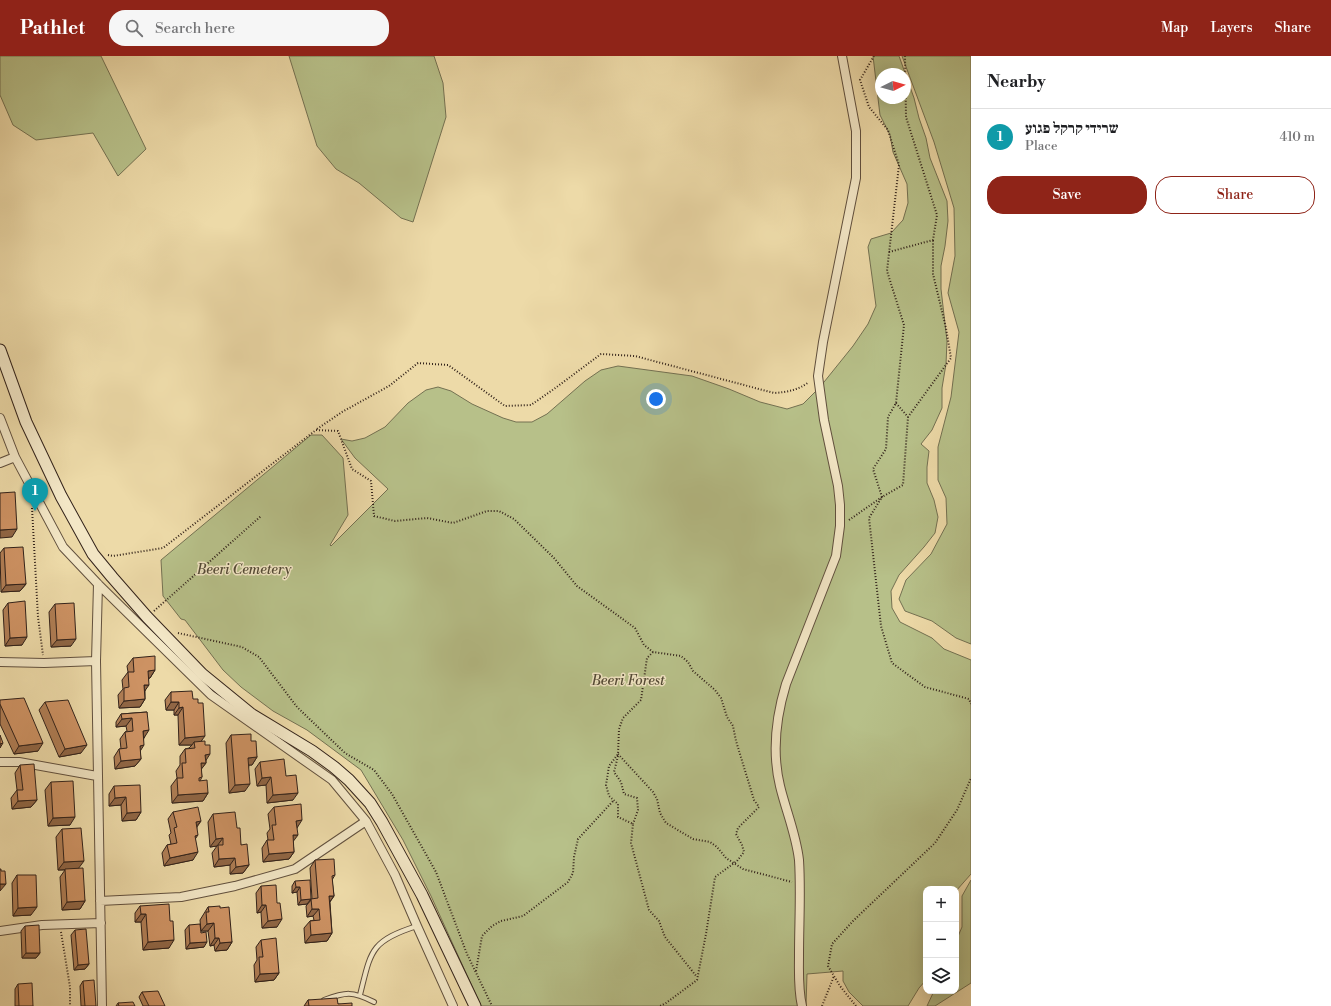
<!DOCTYPE html>
<meta charset="utf-8">
<style>
:root{--surface:#fff;--page:#f6f6f6;--text:#202124;--muted:#757577;--line:#e0e0e0;--accent:#8f2418}
body{margin:0;font-family:"Libre Bodoni","Frank Ruhl Libre",serif;background:var(--page);color:var(--text)}
.controls{position:absolute;right:12px;bottom:12px;display:grid;overflow:hidden;border-radius:8px;box-shadow:0 4px 16px #0002}
.controls button{width:36px;height:36px;display:grid;place-items:center;padding:0;border:0;border-bottom:1px solid var(--line);background:var(--surface);color:var(--text);font:20px sans-serif}
.compass{position:absolute;left:875px;top:12px;width:36px;height:36px;border-radius:50%;background:var(--surface);box-shadow:0 4px 16px #0002;rotate:85deg}
.you{position:absolute;left:656px;top:343px;width:14px;height:14px;margin:-10px;border:3px solid #fff;border-radius:50%;background:#1a73e8;box-shadow:0 0 0 6px #1a73e833}
.badge{display:grid;place-items:center;width:26px;height:26px;border-radius:50%;background:var(--accent);color:#fff;font-size:13px;font-weight:700}
.pin{position:absolute;translate:-50% -33px;filter:drop-shadow(0 1px 2px #0008)}
.pin::after{content:'';position:absolute;top:21px;width:14px;height:12px;background:inherit;clip-path:polygon(0 0,100% 0,50% 100%)}
.list{margin:0;padding:0;list-style:none}
h2{display:flex;justify-content:space-between;align-items:center;height:52px;margin:0;padding:0 16px;font-size:17px}
h2 small{font-size:13px;font-weight:400;color:var(--muted)}
.list li{display:grid;grid-template-columns:26px 1fr auto;gap:12px;align-items:center;box-sizing:border-box;height:56px;padding:0 16px;border-top:1px solid var(--line)}
.list b{display:block;font-size:15px;white-space:nowrap}
.list p{margin:0;font-size:13px;white-space:nowrap;color:var(--muted)}
.list em{font-size:13px;font-style:normal;color:var(--muted)}
.actions{display:flex;gap:8px;padding:12px 16px}
.actions a{flex:1;padding:9px 0;border:1px solid var(--accent);border-radius:16px;text-align:center;font-size:14px;color:var(--accent)}
.actions .main{background:var(--accent);color:#fff}
.icon{flex:none;width:22px;height:22px;fill:none;stroke:currentColor;stroke-width:2;stroke-linecap:round;stroke-linejoin:round}
.map{position:relative;flex:none;width:971px;height:950px;overflow:hidden}
header{display:flex;align-items:center;gap:24px;box-sizing:border-box;height:56px;padding:0 20px;background:var(--accent);color:#fff}
header strong{font-size:19px}
nav{display:flex;gap:22px;margin-inline-start:auto;font-size:14px}
.search{width:280px;height:36px;background:var(--page);display:flex;align-items:center;gap:10px;box-sizing:border-box;padding:0 14px;border-radius:16px;color:var(--muted);font-size:15px}
main{display:flex}
aside{flex:1;background:var(--surface)}
.map>svg:first-child{display:block}
.green{fill:#b7c089;stroke:#747152;fill-rule:evenodd}
.lines{fill:none;stroke-linecap:round;stroke-linejoin:round}
.lane-casing{stroke:#61503e;stroke-width:6}
.street-casing{stroke:#61503e;stroke-width:10}
.secondary-casing{stroke:#32221a;stroke-width:13}
.path{stroke:#32221a;stroke-width:2;stroke-dasharray:1 2;stroke-linecap:butt}
.lane{stroke:#f3e7c6;stroke-width:4}
.street{stroke:#f3e7c6;stroke-width:8}
.secondary{stroke:#f3e7c6;stroke-width:11}
.wall{fill:#b07e55;stroke:#32221a}
.shaded-wall{fill:#906645;stroke:#32221a}
.building{fill:#cd9263;stroke:#32221a}
.labels{text-anchor:middle;dominant-baseline:central;stroke-width:3;stroke-linejoin:round;paint-order:stroke}
.park-label{font-size:14px;font-style:italic;fill:#534a36;stroke:#f3e7c6}
</style>
<header>
<strong>Pathlet</strong>
<div class="search"><svg class="icon" aria-label="search" viewBox="0 0 24 24"><circle cx="10" cy="10" r="6"/><path d="M15 15l6 6"/></svg>Search here</div>
<nav><a>Map</a><a>Layers</a><a>Share</a></nav>
</header>
<main>
<div class="map">
<svg width="971" height="950" viewBox="0 0 971 950">
<rect width="100%" height="100%" fill="#eddaa8"/>
<filter id="stains"><feTurbulence type="fractalNoise" baseFrequency=".005" numOctaves="4"/><feColorMatrix values="0 0 0 0 .2 0 0 0 0 .09 0 0 0 0 .02 0 0 0 .5 -.17"/></filter>
<radialGradient id="worn" r=".72"><stop offset=".6" stop-color="#630" stop-opacity="0"/><stop offset="1" stop-color="#630" stop-opacity=".3"/></radialGradient>
<path class="green" d="M0 0H101L146 93 118 120 93 77 36 84 13 69 0 39Z
M289 0H434L443 27 446 61 413 166 401 162 359 127 336 113 317 90Z
M873 0H899L914 42 919 62 926 82 930 102 947 145 948 165 945 190 941 210V233L947 285 946 308 942 332V352L932 374 921 388 929 395 927 411V427L934 444 938 461 935 477 924 491 899 519 891 535 892 552 900 566 932 582 944 593 971 604V818L956 835V833H926V924L919 932 908 950H863L849 936 843 925V915L807 918 806 950H481L431 840 403 784 361 714 307 674 273 655 241 631 223 614 185 564 181 563 163 540 161 504 311 379H322L343 402 348 459 330 489 331 490 388 433 355 402 341 383 352 385 365 382 385 371 408 347 426 334 438 331 451 335 472 348 503 362 516 366H532L547 358 585 325 601 314 618 310 692 320 729 333 760 346 787 353 803 348 820 331 853 290 868 268 876 250 868 191 871 183 891 177 903 164 908 147 907 128 893 96 890 79 880 59ZM881 18H905V42H881Z
M902 0H971V588L956 582 932 565 905 555 899 543 906 524 931 498 947 468 946 442 938 424V391L951 341 959 276 948 237 955 200 954 152 934 86Z
M971 824V927L935 950H927L934 935H956V885L962 871V840Z"/>
<g class="lines">
<g class="lane-casing">
<path id="lane" d="M360 939C371 895 370 885 417 870
M324 944C346 936 352 935 374 946"/>
</g>
<g class="street-casing">
<path id="street" d="M0 362 15 401 63 491 98 528 211 639 332 724 366 765 395 819 417 870 453 950
M0 407 15 401
M98 528 96 605 102 950
M0 606 44 607 96 605
M0 706H19L97 720
M100 845 181 841 235 830 295 813 366 765
M0 875 42 869 101 867
M802 950C798 933 799 916 799 899 799 868 801 835 799 804 796 778 786 755 780 730 772 697 776 661 786 628L836 500 840 470V449L838 430 824 364 818 320 823 286 856 122V75L842 0"/>
</g>
<g class="secondary-casing">
<path id="secondary" d="M0 294 26 366 61 440 93 498 112 521 147 561 202 618 251 658 312 695 334 711 349 724 370 747 382 766 422 839 475 950"/>
</g>
<path class="path" d="M874 0 860 24 869 51 888 74 899 109 887 215 904 269 896 347 888 361 886 393 873 413 882 441 869 462 881 570 892 607 925 631 969 643 971 648
M889 196 933 184 937 159 906 61 905 0
M896 347 908 361 951 302 946 272 933 218V184
M317 373 342 356 389 330 418 307 448 309 505 350 531 349 554 333 601 298 635 300 774 337C788 336 798 334 809 326
M32 452 38 561 43 599
M849 464 882 441 903 429 908 361
M108 499 113 500 163 492 316 374 338 375 352 413 371 425 374 460 395 465 427 462 453 467 487 455H499L514 463 554 502 577 530 635 572 644 589 653 596 681 600 688 606 693 615 715 634 721 642 727 661 733 670 736 685 754 744 759 751 738 772 736 778 742 789 744 796 737 805 715 821 706 878 697 924 666 947 660 950
M154 555 261 460
M178 577 242 591 259 601 297 651 345 697 374 714 392 738 436 816 467 898 492 950
M653 596 647 602 641 644 623 662 619 673 618 698 609 710 606 729 609 740 618 748V761L633 768 631 787 649 854 659 865 665 881 697 921
M618 698 653 736 657 743 660 757 666 767 693 783 710 786 717 791 726 802 743 813 792 826
M618 700 614 716 621 726 624 738 637 742 638 754 633 768
M61 876 70 931V950
M476 915 482 880 492 870 501 865 523 860 568 826 573 817 574 801 578 783 614 744
M822 950 834 920
M856 950 840 930 828 910 832 888 853 865 935 787 957 754 971 722"/>
<use href="#lane" class="lane"/>
<use href="#street" class="street"/>
<use href="#secondary" class="secondary"/>
</g>
<path class="wall" d="M4 492 26 528 20 535 1 536 0 497Z
M8 547 22 589 5 590 3 554Z
M55 548 71 590 51 591 49 556Z
M133 602 155 614 150 622H149L145 635V643L140 651 119 652 118 639 123 633 122 624 128 616 127 610Z
M171 636 193 643 206 705V707L201 713 202 721 200 725 208 737 203 745 172 747 171 730 177 722 176 715 180 709V700L185 693 189 692 192 689H179L178 659H174V654H166L165 644Z
M0 644 38 695 14 698 0 668Z
M45 646 81 697 59 701 39 654Z
M147 656 144 682 140 695 141 703 135 710 115 713 114 701 119 693H121L120 683 125 676 127 675 126 670 116 671V666L121 658Z
M231 679 251 685 257 701 252 709H249L245 735 229 737 226 687Z
M260 706 286 720 293 744 267 747 266 729 257 730 255 713Z
M20 709 37 744 31 751 12 753 11 742 17 734 15 717Z
M51 726 70 769 48 770 45 734Z
M114 730 141 756 136 764 122 765 121 749 109 750V738Z
M274 751 297 772 293 785 294 796 289 803 263 806 262 792 267 784H268L267 777 270 773 268 758Z
M173 756 201 765 197 771 193 804 164 810 162 797 167 789 171 788 169 779 171 777 168 763Z
M213 758 237 772 241 789 249 809 243 817 230 818V809L214 811 212 797 217 790 210 791 208 766Z
M62 773 78 812 85 845 80 853 62 854 60 821 65 814H58L56 781Z
M315 804 335 819 332 824 334 840 330 846 332 877 327 885 305 887 304 872 310 865 314 864 313 860 307 861 306 850 312 843 310 812Z
M17 819 31 859 13 860 12 827Z
M295 825 311 843 307 848 298 849 297 836 292 837V830Z
M261 830 277 871 262 872 261 856 257 857 256 837Z
M140 850 170 865 169 892 143 894 141 866H135V857Z
M208 851 220 852 232 886 227 894 215 895 214 889 210 890 208 875H201L200 864Z
M189 869 201 877 204 891 186 893 185 874Z
M25 870 40 897 36 902H22L21 875Z
M75 874 89 908 85 913 74 914 71 879Z
M261 884 279 917 274 924 255 926 254 909 257 904 256 891Z
M83 925 96 950H81L80 930Z
M18 928 33 950H15V933Z
M142 936 165 950H143L139 941Z
M308 944 338 948 352 950H304Z
M118 947 135 950H116Z"/>
<path class="shaded-wall" d="M17 473 12 481 0 482V474Z
M26 528 20 535 1 536 6 529Z
M27 581 22 589 5 590 10 582Z
M76 583 71 590 51 591 57 584Z
M155 614 150 622H143L148 615Z
M144 629H149L144 636Z
M145 643 140 651 119 652 124 645Z
M171 646H179L174 654H166Z
M183 651 178 659H174L179 652Z
M132 662 126 670 116 671 122 663Z
M149 674 144 682 143 675Z
M205 680 199 688 194 686 192 689H179L185 682Z
M3 687 0 692V688Z
M43 687 38 695 14 698 19 690Z
M87 689 81 697 59 701 65 693Z
M144 689 139 697 140 690Z
M210 698 205 706V699Z
M257 701 252 709H243L248 702Z
M141 703 135 710 115 713 121 705Z
M201 707H206L200 715Z
M271 721 266 729 257 730 262 722Z
M250 728 245 735 229 737 235 729Z
M208 737 203 745 172 747 178 739Z
M298 737 293 744 267 747 273 739Z
M126 741 121 749 109 750 115 742Z
M37 744 31 751 12 753 18 745Z
M141 756 136 764 122 765 127 757Z
M75 761 70 769 48 770 53 762Z
M302 764 297 772 296 765Z
M201 765 195 772 196 766Z
M198 779 193 786 195 780Z
M293 779H298L292 787Z
M223 782 217 790 210 791 216 783Z
M198 796 193 804 164 810 170 802Z
M294 796 289 803 263 806 269 798Z
M235 802 230 809 214 811 219 803Z
M84 805 78 813 58 814 64 806Z
M249 809 243 817 230 818 236 811Z
M0 828H6L0 835Z
M296 831H300L297 836 292 837Z
M329 840H334L328 848Z
M311 843 307 848 298 849 301 844Z
M85 845 80 853 62 854 67 846Z
M262 849H266L261 856 257 857Z
M37 851 31 859 13 860 18 852Z
M312 853H319L313 860 307 861Z
M141 858H146L141 866H135Z
M282 863 277 871 262 872 268 865Z
M214 867 208 875H201L207 868Z
M332 877 327 885 305 887 311 879Z
M215 882H219L214 889 210 890Z
M174 884 169 892 143 894 148 886Z
M207 886 204 891 186 893 190 887Z
M232 886 227 894 215 895 220 887Z
M26 897H40L36 902H22Z
M89 908 85 913 74 914 78 909Z
M279 917 274 924 255 926 260 918Z"/>
<path class="building" d="M15 436 17 473 0 474V437Z
M23 491 26 528 6 529 4 492Z
M25 545 27 581 10 582 8 547Z
M74 547 76 583 57 584 55 548Z
M155 600V614L148 615 149 629H144L145 643 124 645V632L129 631 128 616H134L133 602Z
M192 635 193 643H198V647H203L205 680 185 682 183 651 179 652V646H171V636Z
M24 642 43 687 19 690 0 648V644Z
M68 644 87 689 65 693 45 646Z
M147 656 149 674 143 675 144 689 140 690 141 703 121 705 119 693 127 692 125 676 133 675 132 662 122 663 121 658Z
M251 678V685H256L257 701 248 702 250 728 235 729 231 679Z
M0 679 3 687 0 688Z
M205 685V689H210V698L205 699 206 707H201L202 721 199 722V725L207 724 208 737 178 739 177 722H183L182 707H186L185 693 195 692 194 686Z
M284 703 286 720 296 719 298 737 273 739 271 721 262 722 260 706Z
M34 708 37 744 18 745 17 734H23L20 709Z
M73 725 75 761 53 762 51 726Z
M140 729 141 756 127 757 126 741 115 742 114 730Z
M301 748 302 764 296 765 298 779H293L294 796 269 798 267 784H274L272 769H276L274 751Z
M198 751 201 765 196 766 198 779 195 780 198 796 170 802 167 789 177 787 174 772 177 771 173 756Z
M235 756 237 772H240L241 789 247 788 249 809 236 811 235 802 219 803 218 789H223V782L216 783 213 758Z
M81 772 84 805 64 806 62 773Z
M334 803 335 819 332 820 334 840H329L332 877 311 879 310 865 320 864 319 853H312L311 843 318 842 315 804Z
M83 812 85 845 67 846 65 813Z
M0 813H1V815H5L6 828H0Z
M17 819H36L37 851 18 852Z
M310 824 311 843 301 844 300 831H296L295 825Z
M276 829 277 847H280L282 863 268 865 266 849H262L261 830Z
M169 848 170 865H173L174 884 148 886 146 858H141L140 850Z
M220 850V852L229 851 232 886 220 887 219 882H215L214 867 207 868 206 856H209L208 851Z
M200 868 201 877 206 876 207 886 190 887 189 869Z
M39 869 40 897H26L25 870Z
M86 873 89 908 78 909 75 874Z
M276 882 279 917 260 918 259 901H263L261 884Z
M94 924 96 950H85L83 925Z
M32 927 33 950H19L18 928Z
M158 935 165 950H149L142 936Z
M337 942 338 948 352 947V950H309L308 944Z
M133 946 135 950H119L118 947Z"/>
<g class="labels">
<g class="park-label">
<text x="244" y="514">Beeri Cemetery</text>
<text x="628" y="625">Beeri Forest</text>
</g>
</g>
<rect width="100%" height="100%" filter="url(#stains)"/>
<rect width="100%" height="100%" fill="url(#worn)"/>
</svg>
<div class="controls">
<button>+</button>
<button>−</button>
<button><svg class="icon" aria-label="layers" viewBox="0 0 24 24"><path d="M12 4l9 5-9 5-9-5zM3 14l9 5 9-5"/></svg></button>
</div>
<svg class="compass" viewBox="-18 -18 36 36"><path d="M0-13l5 13h-10z" fill="#e53935"/><path d="M0 13l5-13h-10z" fill="#757577"/></svg>
<div class="you"></div>
<div class="pin badge" style="left:35px;top:455px;background:#0f9aa8">1</div>
</div>
<aside>
<h2>Nearby<small></small></h2>
<ul class="list">
<li><span class="badge" style="background:#0f9aa8">1</span><div><b>שרידי קרקל פגוע</b><p>Place</p></div><em>410 m</em></li>
</ul>
<div class="actions"><a class="main">Save</a><a>Share</a></div>
</aside>
</main>
